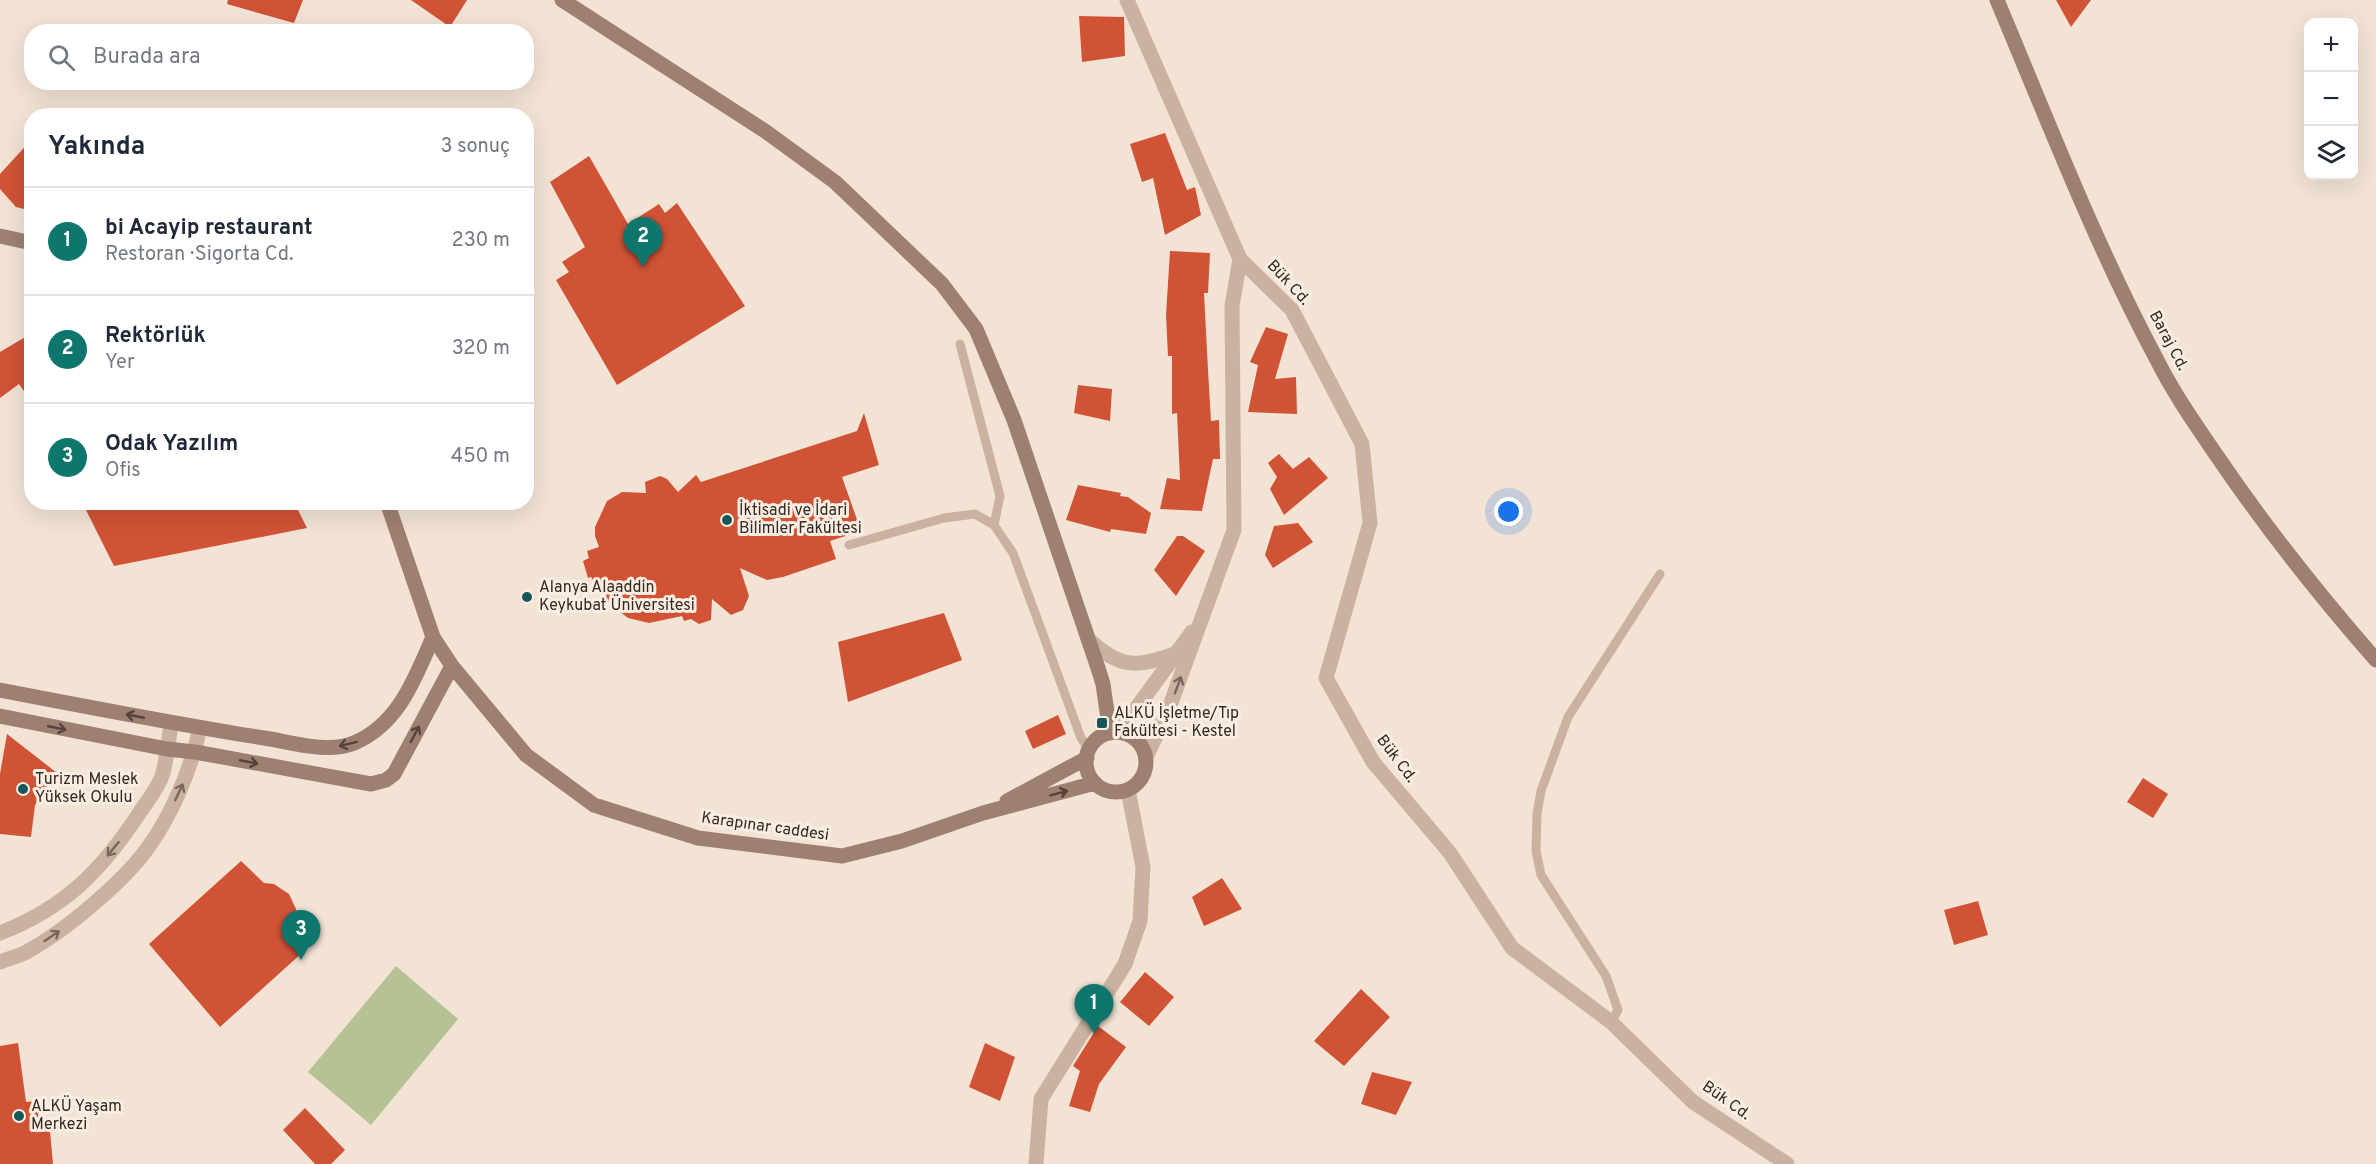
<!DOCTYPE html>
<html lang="tr">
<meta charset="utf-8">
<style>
:root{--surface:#fff;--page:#f6f6f7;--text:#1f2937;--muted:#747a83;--line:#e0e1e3;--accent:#0f766e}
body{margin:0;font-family:Overpass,sans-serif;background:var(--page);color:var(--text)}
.controls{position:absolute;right:18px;top:18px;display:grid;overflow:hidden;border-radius:12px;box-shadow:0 6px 24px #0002}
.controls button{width:54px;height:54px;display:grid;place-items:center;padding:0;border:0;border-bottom:2px solid var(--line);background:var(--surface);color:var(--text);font:30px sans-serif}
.you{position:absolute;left:1509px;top:512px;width:21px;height:21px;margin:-15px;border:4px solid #fff;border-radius:50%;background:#1a73e8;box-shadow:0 0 0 9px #1a73e833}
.badge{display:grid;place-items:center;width:39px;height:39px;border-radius:50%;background:var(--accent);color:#fff;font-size:20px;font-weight:700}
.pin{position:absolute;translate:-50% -50px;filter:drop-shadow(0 2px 3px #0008)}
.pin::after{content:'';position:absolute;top:32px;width:21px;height:18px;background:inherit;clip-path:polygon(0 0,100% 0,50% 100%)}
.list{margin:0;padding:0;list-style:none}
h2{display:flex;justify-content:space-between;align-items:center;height:78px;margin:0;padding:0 24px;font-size:26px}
h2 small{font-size:20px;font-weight:400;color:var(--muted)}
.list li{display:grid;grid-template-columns:39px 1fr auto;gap:18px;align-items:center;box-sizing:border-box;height:108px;padding:0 24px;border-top:2px solid var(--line)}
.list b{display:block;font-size:22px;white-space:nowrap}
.list p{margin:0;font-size:20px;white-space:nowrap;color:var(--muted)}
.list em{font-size:20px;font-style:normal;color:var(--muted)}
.icon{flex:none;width:33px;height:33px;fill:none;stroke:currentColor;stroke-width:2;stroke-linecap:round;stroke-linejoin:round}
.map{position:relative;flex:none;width:2376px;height:1164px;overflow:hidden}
.search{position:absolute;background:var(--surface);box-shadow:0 6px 24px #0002;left:24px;top:24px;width:510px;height:66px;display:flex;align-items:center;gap:15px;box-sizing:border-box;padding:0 21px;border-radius:24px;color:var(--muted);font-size:22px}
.panel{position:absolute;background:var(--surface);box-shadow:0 6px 24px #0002;left:24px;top:108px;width:510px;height:402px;border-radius:24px}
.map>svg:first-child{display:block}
.green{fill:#b5c294}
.building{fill:#d05336}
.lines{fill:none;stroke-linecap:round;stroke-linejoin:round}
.lane{stroke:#cbb2a0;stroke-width:9}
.street{stroke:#cbb2a0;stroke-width:15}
.secondary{stroke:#9e8072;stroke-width:15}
.oneway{stroke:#78665c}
.oneway2{stroke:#54423b}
.poi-dot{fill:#175758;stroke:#faede1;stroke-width:2}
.labels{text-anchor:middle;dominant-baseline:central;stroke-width:6;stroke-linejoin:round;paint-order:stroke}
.street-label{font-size:16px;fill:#342824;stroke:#faede1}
.poi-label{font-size:16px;fill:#342824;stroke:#faede1;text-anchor:start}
</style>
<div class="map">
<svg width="2376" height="1164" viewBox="0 0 2376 1164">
<rect width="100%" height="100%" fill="#f2e3d5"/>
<path class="green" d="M396 966 458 1019 371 1125 308 1072Z"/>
<path class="building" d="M228 0H303L294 23 227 4Z
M411 0H467L450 27Z
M2056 0H2091L2071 27Z
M1079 16 1124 17 1125 56 1082 62Z
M1165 133 1187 190 1195 187 1201 215 1165 235 1153 178 1142 182 1130 144Z
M32 139V211L16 207 0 189V174Z
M589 156 628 224 659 204 665 213 677 203 745 306 617 385 556 280 569 272 562 262 585 247 550 182Z
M1170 251 1210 253 1208 293H1204L1208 370 1211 421 1219 420 1220 459H1213L1202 511 1160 509 1167 478 1180 480 1177 413 1172 414V356H1168L1166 315Z
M1266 327 1288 334 1275 379 1296 377 1297 414 1248 412 1258 365 1250 362Z
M32 333V403L19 384 0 398V352Z
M1078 385 1112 389 1110 421 1074 413Z
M864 413 879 465 842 477 861 531 830 541 836 559 783 577 767 580 740 568 749 596 743 610 731 615 712 599 711 620 699 624 691 619 684 621 682 616 649 623 628 618 609 603 591 577 588 578 583 561 589 558 587 551 599 547 595 536V527L607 501 622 492 646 493 645 482 660 476 667 479 678 492 696 475 701 482 857 431Z
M1279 454 1293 469 1309 457 1328 478 1284 515 1270 489 1277 477 1268 463Z
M1078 485 1121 493 1120 496 1128 497 1151 513 1146 534 1111 529 1110 532 1066 520Z
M82 502H294L307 528 114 566Z
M1298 523 1313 542 1273 568 1265 555 1274 526Z
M1177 536H1183L1205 551 1176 596 1154 570Z
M944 613 962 660 848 702 838 642Z
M1058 715 1066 734 1033 749 1025 731Z
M7 734 57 773 35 805 31 837 0 834V774Z
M2143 778 2168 794 2153 818 2127 802Z
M241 861 264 883 274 884 289 894 296 909 295 927 313 943 220 1027 149 944Z
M1222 878 1242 909 1204 926 1192 897Z
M1978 901 1988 935 1954 945 1944 910Z
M1145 972 1174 997 1149 1026 1120 1002Z
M1361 989 1390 1017 1344 1066 1314 1041Z
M1098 1026 1126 1047 1099 1084 1090 1112 1069 1106 1080 1071 1073 1066Z
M18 1043 26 1102 36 1101 41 1132 50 1131 53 1164H0V1046Z
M985 1043 1015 1057 1000 1101 969 1087Z
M1372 1072 1412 1082 1396 1115 1361 1104Z
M305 1108 345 1150 331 1164H315L283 1130Z"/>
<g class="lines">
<path class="lane" d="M960 344 1000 496 994 525
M849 545 944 518 975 514 994 525 1013 553 1081 738 1089 749
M1611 1022 1618 1010 1606 976 1541 875 1536 851 1537 814 1541 791 1568 717 1660 574"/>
<path class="street" d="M1127 0 1240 259 1232 306 1234 530 1168 711 1146 757
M1240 259 1292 310 1362 444 1370 523 1326 678 1373 762 1450 853 1512 948 1611 1022 1693 1102 1787 1164
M1088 639C1121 669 1136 668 1177 653
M1119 732 1192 632
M0 933C65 908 102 870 140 812 148 800 159 787 163 773 167 756 169 739 171 723
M0 962C10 958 21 956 30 950 67 929 122 883 147 849 172 815 191 769 200 728
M1036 1164 1041 1099 1125 964 1140 921 1143 867 1128 790"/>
<path class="secondary" d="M562 0 765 131 835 182 942 284 976 329 1014 420 1098 668 1103 684 1110 733
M1997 0C2048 121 2095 244 2157 360 2174 394 2196 425 2217 456 2266 528 2319 595 2376 660
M0 236 32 243
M387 502 433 637 452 666 526 755 594 805 698 838 842 856 902 841 983 813 1095 783
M0 690C88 707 176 724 264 738 291 742 328 754 354 743 399 724 415 678 433 637
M0 716 167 749 195 752 371 784 386 780 394 774 452 666
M1086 762a30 30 0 1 1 60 0a30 30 0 1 1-60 0Z
M1007 801 1087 758"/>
</g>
<defs><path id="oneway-shaft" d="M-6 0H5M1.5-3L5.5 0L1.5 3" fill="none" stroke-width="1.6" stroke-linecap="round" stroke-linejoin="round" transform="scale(1.5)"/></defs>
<g class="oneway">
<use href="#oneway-shaft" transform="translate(1178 685) rotate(-70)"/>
<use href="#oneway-shaft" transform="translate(179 792) rotate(-65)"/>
<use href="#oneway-shaft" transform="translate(113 849) rotate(129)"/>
<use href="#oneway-shaft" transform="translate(52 936) rotate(-34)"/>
</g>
<g class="oneway2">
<use href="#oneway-shaft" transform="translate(135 716) rotate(-169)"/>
<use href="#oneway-shaft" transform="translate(57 728) rotate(11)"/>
<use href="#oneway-shaft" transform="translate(415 734) rotate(-62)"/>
<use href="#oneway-shaft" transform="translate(348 744) rotate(166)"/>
<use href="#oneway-shaft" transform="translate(249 762) rotate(11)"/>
<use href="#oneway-shaft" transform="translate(1059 793) rotate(-15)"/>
</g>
<g class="poi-dot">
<circle cx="727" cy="520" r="6"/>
<circle cx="527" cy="597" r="6"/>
<rect x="1096" y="717" width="12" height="12" rx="3"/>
<circle cx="23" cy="789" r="6"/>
<circle cx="19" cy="1116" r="6"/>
</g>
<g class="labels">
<g class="street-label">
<text transform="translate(1288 283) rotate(47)">Bük Cd.</text>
<text transform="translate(2168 341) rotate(62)">Baraj Cd.</text>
<text transform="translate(1396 759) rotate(53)">Bük Cd.</text>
<text transform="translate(765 827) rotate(8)">Karapınar caddesi</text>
<text transform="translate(1726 1101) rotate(35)">Bük Cd.</text>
</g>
<g class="poi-label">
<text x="739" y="511">İktisadi ve İdari<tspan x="739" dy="18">Bilimler Fakültesi</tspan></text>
<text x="539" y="588">Alanya Alaaddin<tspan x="539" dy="18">Keykubat Üniversitesi</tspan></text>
<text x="1114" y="714">ALKÜ İşletme/Tıp<tspan x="1114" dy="18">Fakültesi - Kestel</tspan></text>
<text x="35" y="780">Turizm Meslek<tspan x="35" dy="18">Yüksek Okulu</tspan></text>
<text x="31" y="1107">ALKÜ Yaşam<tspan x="31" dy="18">Merkezi</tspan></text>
</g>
</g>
</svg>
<div class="controls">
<button>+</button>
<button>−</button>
<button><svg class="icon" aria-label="layers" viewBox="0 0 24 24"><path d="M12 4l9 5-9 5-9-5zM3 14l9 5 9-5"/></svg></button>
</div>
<div class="you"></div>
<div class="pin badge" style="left:1094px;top:1034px">1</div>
<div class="pin badge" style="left:643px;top:267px">2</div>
<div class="pin badge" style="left:301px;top:960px">3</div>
<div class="search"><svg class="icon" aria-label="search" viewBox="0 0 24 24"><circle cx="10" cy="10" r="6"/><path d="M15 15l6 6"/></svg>Burada ara</div>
<section class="panel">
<h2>Yakında<small>3 sonuç</small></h2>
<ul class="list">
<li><span class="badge">1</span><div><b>bi Acayip restaurant</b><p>Restoran · Sigorta Cd.</p></div><em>230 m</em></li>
<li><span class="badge">2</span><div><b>Rektörlük</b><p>Yer</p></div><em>320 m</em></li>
<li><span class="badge">3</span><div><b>Odak Yazılım</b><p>Ofis</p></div><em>450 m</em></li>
</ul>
</section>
</div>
